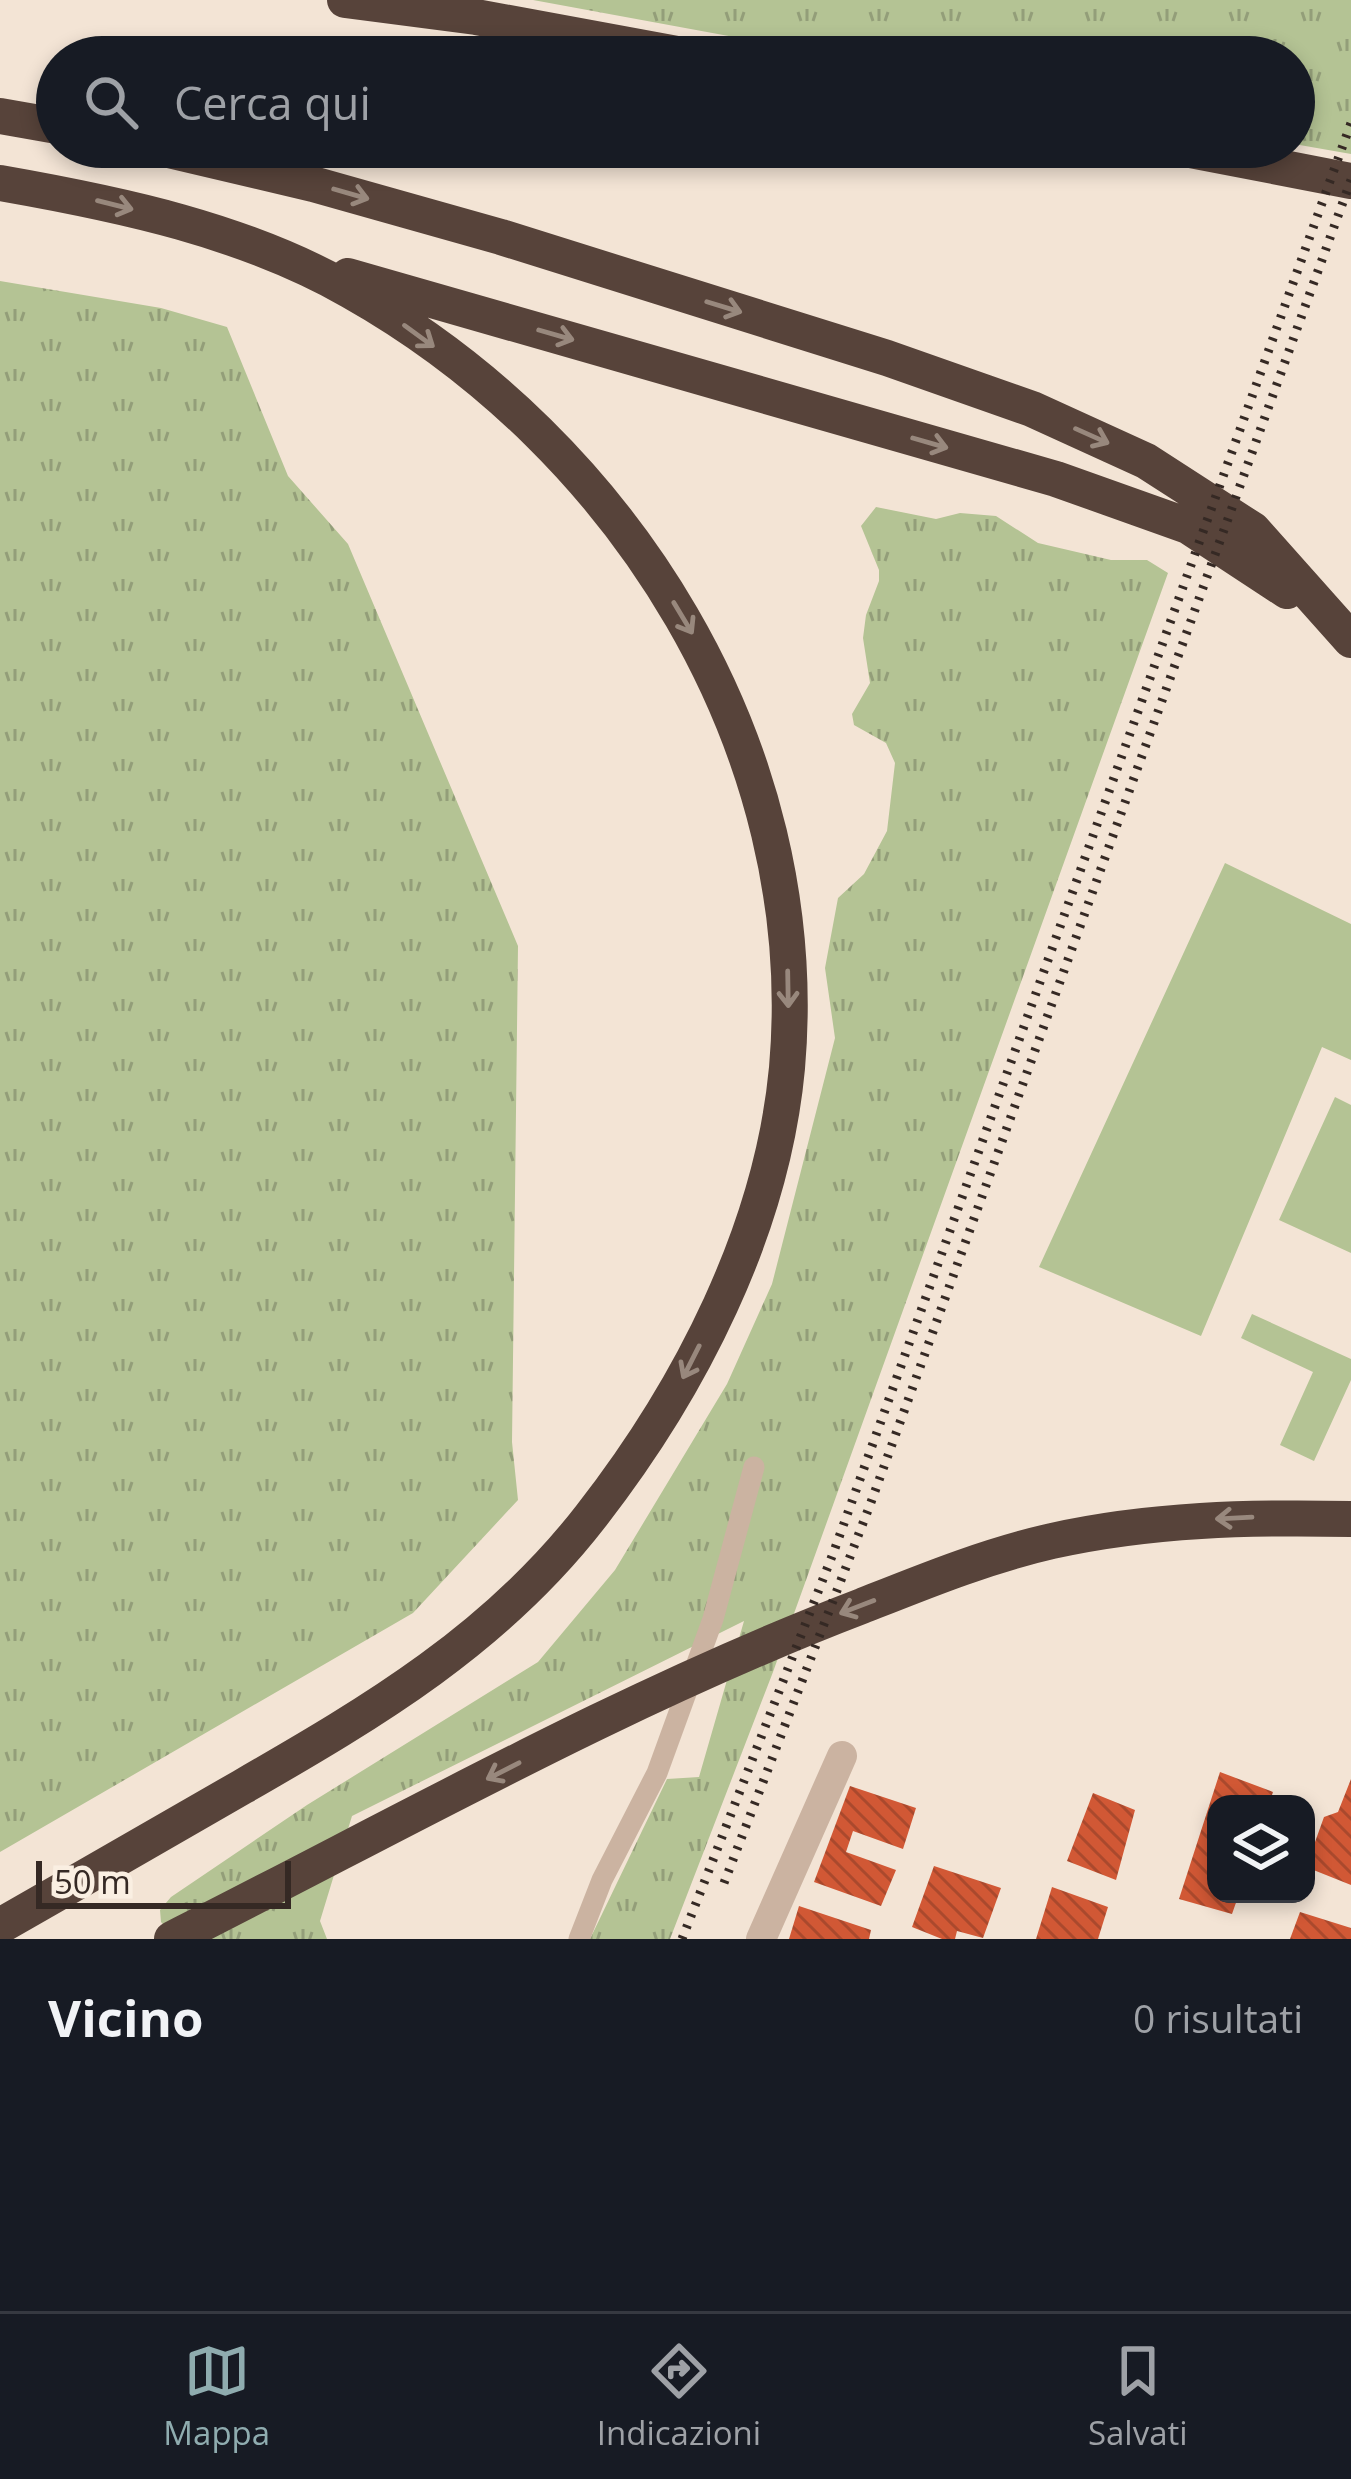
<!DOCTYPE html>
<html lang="it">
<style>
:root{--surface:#171b24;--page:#242831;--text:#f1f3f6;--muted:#9ea1a6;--line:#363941;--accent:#8facaf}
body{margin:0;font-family:"Open Sans",sans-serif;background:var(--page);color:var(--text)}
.controls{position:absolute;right:36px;bottom:36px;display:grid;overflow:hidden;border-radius:24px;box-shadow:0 6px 18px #0003}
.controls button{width:108px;height:108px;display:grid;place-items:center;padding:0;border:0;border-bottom:3px solid var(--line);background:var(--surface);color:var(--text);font:60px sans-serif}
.scale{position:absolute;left:36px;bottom:30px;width:255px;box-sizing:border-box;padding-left:12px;border:6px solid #352924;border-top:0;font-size:33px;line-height:42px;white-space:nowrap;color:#352924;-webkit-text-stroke:9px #faefe2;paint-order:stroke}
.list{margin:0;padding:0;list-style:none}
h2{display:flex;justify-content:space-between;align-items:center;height:156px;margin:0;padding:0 48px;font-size:51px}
h2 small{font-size:39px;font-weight:400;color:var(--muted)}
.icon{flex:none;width:66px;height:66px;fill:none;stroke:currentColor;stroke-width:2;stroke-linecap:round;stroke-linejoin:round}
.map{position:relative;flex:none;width:1351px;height:1939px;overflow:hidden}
.search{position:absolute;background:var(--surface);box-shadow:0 6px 18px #0003;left:36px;right:36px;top:36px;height:132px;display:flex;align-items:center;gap:30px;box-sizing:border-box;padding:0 42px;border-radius:66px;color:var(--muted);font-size:45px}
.sheet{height:372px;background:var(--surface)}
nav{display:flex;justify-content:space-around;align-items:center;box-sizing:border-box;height:168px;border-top:3px solid var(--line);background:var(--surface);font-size:33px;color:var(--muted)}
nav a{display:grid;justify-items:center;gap:6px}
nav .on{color:var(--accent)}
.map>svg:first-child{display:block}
.grass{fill:url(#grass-tufts)}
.pitch{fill:#b4c394}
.building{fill:url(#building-back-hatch)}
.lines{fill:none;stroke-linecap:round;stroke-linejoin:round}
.service{stroke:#cbb3a1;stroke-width:21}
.minor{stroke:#cbb3a1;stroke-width:30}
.motorway{stroke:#57433a;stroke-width:36}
.rail{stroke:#352924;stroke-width:9;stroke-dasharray:3 9;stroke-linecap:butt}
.oneway{stroke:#98887d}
</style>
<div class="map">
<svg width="1351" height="1939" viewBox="0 0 1351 1939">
<defs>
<pattern id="grass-tufts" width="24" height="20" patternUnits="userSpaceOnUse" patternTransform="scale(3)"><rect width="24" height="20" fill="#b4c394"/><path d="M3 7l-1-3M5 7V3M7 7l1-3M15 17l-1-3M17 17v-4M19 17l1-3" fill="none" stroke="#939e79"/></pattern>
<pattern id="building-back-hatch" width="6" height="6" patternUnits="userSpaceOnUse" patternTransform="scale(3)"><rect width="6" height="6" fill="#d15835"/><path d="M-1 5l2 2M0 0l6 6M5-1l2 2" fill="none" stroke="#aa492d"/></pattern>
</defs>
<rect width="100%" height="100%" fill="#f3e4d5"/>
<path class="grass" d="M533 0H1351V154L1294 144V57H842Z
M0 281 161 308 227 327 288 476 348 544 518 946 512 1442 518 1500 413 1613 0 1852Z
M876 507 936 519 960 513 996 516 1038 543 1111 560H1147L1168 573 773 1672 670 1939H590L667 1779 699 1777 744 1621 352 1816 320 1921 327 1939H176L161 1922 160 1910 171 1897 307 1805 538 1662 615 1570 727 1384 772 1284 835 1038 825 968 838 898 864 874 887 831 895 763 886 743 854 725 852 714 870 683 863 638 866 615 879 581V570L861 526Z"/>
<path class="pitch" d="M1225 863 1351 924V1060L1322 1047 1201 1336 1039 1267Z
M1335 1097 1351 1105V1253L1279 1220Z
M1252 1314 1351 1359V1380L1314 1461 1280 1445 1313 1372 1241 1338Z"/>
<path class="building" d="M1220 1772 1273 1792 1269 1804H1216V1894H1239L1232 1914 1179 1899Z
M1351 1779V1885L1306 1867 1324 1817 1338 1812Z
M850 1786 916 1808 903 1849 853 1831 846 1852 896 1870 881 1906 814 1882Z
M1093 1793 1135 1810 1116 1880 1067 1861Z
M934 1866 1001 1888 983 1938 957 1931 955 1939H942L912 1927Z
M1052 1887 1108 1907 1098 1939H1036Z
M799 1906 871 1930 869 1939H789Z
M1300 1912 1351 1928V1939H1290Z"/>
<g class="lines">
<path class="service" d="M579 1939 602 1880 657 1773 713 1619 754 1467"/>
<path class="minor" d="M761 1939 842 1756"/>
<path class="motorway" d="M345 0 476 17 693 57
M0 116 57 126
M156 147 313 184 501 237 887 358 1032 409 1146 461 1253 530 1351 640
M1175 147 1351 181
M0 183C120 204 244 230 351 291 624 445 815 748 787 1068 772 1230 690 1389 591 1516 496 1639 374 1711 242 1787 162 1833 81 1880 0 1926
M348 276 1056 479 1188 526 1287 591
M172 1939C400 1824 624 1697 862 1606 925 1581 986 1556 1052 1541 1151 1519 1250 1517 1351 1519"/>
<path class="rail" d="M724 1883 870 1505 1351 180
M682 1939 834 1551 1351 123"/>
</g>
<defs><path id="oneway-shaft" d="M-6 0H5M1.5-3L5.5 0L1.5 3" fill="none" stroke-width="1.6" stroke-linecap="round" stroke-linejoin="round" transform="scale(3)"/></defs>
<g class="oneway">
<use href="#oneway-shaft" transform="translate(351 194) rotate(16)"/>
<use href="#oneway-shaft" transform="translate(115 205) rotate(14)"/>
<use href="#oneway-shaft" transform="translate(724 307) rotate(17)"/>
<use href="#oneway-shaft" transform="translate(556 335) rotate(16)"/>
<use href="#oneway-shaft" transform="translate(419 336) rotate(36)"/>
<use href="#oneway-shaft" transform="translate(1092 436) rotate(24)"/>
<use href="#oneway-shaft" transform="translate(930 443) rotate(16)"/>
<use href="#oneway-shaft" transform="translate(683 618) rotate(59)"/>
<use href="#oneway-shaft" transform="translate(788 989) rotate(89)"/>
<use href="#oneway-shaft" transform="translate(691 1362) rotate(117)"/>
<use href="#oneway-shaft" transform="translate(1234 1518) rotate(177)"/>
<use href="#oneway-shaft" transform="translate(857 1607) rotate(159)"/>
<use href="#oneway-shaft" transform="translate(503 1771) rotate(153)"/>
</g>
</svg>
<div class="controls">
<button><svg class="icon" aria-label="layers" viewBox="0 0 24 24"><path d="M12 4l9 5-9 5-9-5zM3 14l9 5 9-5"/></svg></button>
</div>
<div class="scale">50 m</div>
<div class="search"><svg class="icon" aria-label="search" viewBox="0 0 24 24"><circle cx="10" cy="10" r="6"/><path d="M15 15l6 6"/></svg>Cerca qui</div>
</div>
<section class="sheet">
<h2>Vicino<small>0 risultati</small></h2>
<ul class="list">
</ul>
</section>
<nav>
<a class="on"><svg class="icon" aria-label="map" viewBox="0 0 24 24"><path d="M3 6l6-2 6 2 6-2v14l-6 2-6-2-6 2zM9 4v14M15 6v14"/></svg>Mappa</a>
<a><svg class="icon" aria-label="directions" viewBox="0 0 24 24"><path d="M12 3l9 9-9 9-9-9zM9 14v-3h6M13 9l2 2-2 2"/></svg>Indicazioni</a>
<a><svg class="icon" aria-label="saved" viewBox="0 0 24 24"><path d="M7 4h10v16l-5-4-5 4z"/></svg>Salvati</a>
</nav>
